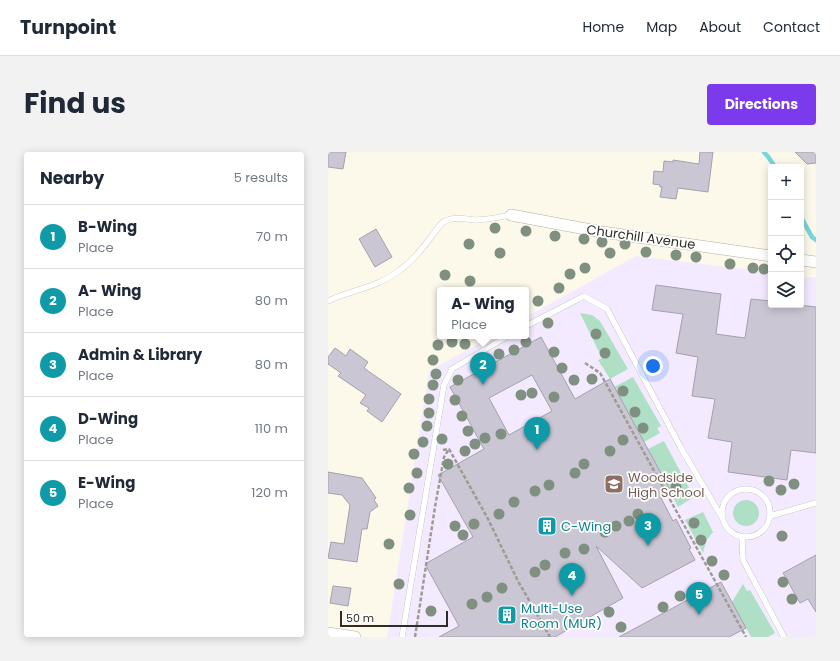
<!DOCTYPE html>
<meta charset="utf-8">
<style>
:root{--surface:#fff;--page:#f2f2f3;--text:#1f2937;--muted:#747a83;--line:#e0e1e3;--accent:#7c3aed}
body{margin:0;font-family:Poppins,sans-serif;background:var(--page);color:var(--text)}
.controls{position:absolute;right:12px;top:12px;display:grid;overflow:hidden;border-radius:4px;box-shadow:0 2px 10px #0003}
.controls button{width:36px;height:36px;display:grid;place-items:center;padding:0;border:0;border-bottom:1px solid var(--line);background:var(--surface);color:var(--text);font:20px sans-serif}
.scale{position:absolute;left:12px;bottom:10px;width:108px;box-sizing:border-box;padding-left:4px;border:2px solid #2d2c26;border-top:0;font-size:11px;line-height:14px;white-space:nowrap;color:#2d2c26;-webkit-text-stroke:3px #fff;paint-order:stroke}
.you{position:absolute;left:325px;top:214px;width:14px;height:14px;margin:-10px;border:3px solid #fff;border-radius:50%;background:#1a73e8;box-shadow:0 0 0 6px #1a73e833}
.badge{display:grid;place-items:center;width:26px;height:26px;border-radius:50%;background:var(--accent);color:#fff;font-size:13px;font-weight:700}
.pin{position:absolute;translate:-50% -33px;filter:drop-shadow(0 1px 2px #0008)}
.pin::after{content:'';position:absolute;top:21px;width:14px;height:12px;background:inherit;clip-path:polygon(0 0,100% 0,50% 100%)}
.popup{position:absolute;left:109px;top:135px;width:92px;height:52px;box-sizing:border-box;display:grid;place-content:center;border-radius:4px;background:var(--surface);filter:drop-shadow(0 1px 3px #0005);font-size:13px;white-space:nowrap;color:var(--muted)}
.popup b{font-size:15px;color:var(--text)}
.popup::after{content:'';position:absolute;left:50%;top:100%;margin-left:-8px;border:8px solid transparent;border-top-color:var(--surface)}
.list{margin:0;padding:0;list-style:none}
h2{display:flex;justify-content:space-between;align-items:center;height:52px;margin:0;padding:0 16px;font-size:17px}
h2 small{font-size:13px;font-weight:400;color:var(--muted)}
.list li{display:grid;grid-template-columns:26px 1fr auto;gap:12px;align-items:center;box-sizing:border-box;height:64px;padding:0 16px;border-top:1px solid var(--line)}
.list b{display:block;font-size:15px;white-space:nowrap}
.list p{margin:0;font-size:13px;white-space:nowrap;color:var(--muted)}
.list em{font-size:13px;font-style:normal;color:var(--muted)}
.icon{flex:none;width:22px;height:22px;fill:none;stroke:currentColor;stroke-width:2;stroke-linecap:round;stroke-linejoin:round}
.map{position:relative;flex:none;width:488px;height:485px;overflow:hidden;border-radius:4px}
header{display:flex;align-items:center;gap:24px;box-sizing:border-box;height:56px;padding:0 20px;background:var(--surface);border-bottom:1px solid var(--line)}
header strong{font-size:19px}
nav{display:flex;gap:22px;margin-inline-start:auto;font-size:14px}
.intro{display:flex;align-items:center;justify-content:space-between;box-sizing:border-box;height:96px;padding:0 24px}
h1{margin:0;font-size:28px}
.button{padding:10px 18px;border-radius:4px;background:var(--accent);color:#fff;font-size:14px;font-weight:700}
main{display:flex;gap:24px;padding:0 24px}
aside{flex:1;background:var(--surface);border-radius:4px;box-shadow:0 2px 10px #0003}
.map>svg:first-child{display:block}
.education{fill:#f4eaff}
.green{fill:#afe0c6}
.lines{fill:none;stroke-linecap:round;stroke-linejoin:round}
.stream{stroke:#75d7db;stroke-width:4.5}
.building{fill:#cbc6d3;stroke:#a5a0ad;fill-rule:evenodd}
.service-casing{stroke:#b3b0a3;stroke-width:6}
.minor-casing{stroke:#b3b0a3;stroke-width:12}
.path{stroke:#9e9c92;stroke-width:2.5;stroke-dasharray:4 2;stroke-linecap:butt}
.service{stroke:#fff;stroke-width:5.5}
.minor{stroke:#fff;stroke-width:11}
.tree{fill:#7f9081}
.labels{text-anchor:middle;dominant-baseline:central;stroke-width:3.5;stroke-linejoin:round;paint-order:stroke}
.street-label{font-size:13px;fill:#2d2c26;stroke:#fff}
.education-label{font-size:13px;fill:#785e54;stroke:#fff;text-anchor:start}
.culture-label{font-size:13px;fill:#0d838f;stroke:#fff;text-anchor:start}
</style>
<header>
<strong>Turnpoint</strong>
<nav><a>Home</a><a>Map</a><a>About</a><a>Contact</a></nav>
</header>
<div class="intro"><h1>Find us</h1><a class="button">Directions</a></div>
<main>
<aside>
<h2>Nearby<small>5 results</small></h2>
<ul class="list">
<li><span class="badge" style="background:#0f9aa8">1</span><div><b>B-Wing</b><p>Place</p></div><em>70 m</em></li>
<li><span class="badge" style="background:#0f9aa8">2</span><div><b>A- Wing</b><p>Place</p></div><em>80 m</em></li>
<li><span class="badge" style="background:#0f9aa8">3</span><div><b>Admin &amp; Library</b><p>Place</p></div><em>80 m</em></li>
<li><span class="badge" style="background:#0f9aa8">4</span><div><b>D-Wing</b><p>Place</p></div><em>110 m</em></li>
<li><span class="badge" style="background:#0f9aa8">5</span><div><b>E-Wing</b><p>Place</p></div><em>120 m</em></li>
</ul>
</aside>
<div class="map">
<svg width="488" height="485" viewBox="0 0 488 485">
<rect width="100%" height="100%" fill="#fcf9eb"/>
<path class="education" d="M308 104 443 120V153H473V124L488 126V485H59L101 219 164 184H198V165Z"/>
<path class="green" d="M252 161 264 163 272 169 300 217 282 227 270 208 274 206Z
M305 225 333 274 329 276 332 281 316 290 286 235Z
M336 289 366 345 350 355 341 338V336L320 297Z
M405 361a13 13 0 1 1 26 0a13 13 0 1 1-26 0Z
M375 360 385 380 378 389 375 401 357 368Z
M415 432 419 439 422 438 447 481 440 485H423L404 450Z"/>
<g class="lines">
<path class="stream" d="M436 0 441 6 447 15
M473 65 484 85 488 88"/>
</g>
<path class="building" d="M0 0H18L15 17 0 15Z
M372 0H385L380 40 350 36 348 47 332 45 334 35H332V33L325 32 326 19 335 20 336 9 345 10V8L371 12Z
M467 0H488V11L479 12Z
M48 77 64 105 47 115 31 87Z
M328 133 393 142 388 182 417 186 423 147 443 149V153H471L488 155V301L463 298 459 328 400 320 404 290 380 286 387 247 364 244 370 205 348 201 355 162 324 158Z
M213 185 247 247 282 227 341 336 331 342 345 369 348 367 363 396 361 397 367 408 314 436 268 394 295 446 227 485H111L131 474 97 412 145 385 110 323 156 297 122 235ZM204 223 224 259 181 283 161 246Z
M7 196 18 204 22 197 40 210 36 216 73 242 54 270 39 259 41 256 32 251 38 243 10 224 13 221 0 212V205Z
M0 320 34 326 48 346 46 348 50 354 42 360 39 377H34L29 410 0 406 3 390 16 392 22 353 14 343 0 341Z
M488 403V460L480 447 472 451 455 421Z
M393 430 418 476 401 485H291Z
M5 434 23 436 20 454 2 451Z"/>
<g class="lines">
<g class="service-casing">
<path id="service" d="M0 149C24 138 51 135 72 118 86 108 97 93 107 80 110 76 113 71 117 69 126 64 136 67 147 68 159 68 171 65 183 63
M198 174 256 144 279 157 353 296 393 364
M394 361a24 24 0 1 1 48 0a24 24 0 1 1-48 0Z
M442 364 488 351
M414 386 415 408 456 485
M74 485 116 233 124 217 180 184"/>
</g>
<g class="minor-casing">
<path id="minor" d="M183 63 274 80 443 104
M473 108 488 110
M0 481 27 485"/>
</g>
<path class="path" d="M257 211 272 221 418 485
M115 298 121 297 159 365 190 429 222 485
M87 485 107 355 116 305 121 297"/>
<use href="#service" class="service"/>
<use href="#minor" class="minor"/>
</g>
<g class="tree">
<circle cx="167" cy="76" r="5.5"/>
<circle cx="198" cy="79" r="5.5"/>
<circle cx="227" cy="84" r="5.5"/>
<circle cx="256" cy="87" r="5.5"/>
<circle cx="274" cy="90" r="5.5"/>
<circle cx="141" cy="92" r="5.5"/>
<circle cx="297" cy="92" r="5.5"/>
<circle cx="318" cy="100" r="5.5"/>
<circle cx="172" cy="101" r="5.5"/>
<circle cx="282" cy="101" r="5.5"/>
<circle cx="348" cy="103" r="5.5"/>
<circle cx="368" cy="105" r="5.5"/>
<circle cx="402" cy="112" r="5.5"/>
<circle cx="257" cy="116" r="5.5"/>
<circle cx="425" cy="116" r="5.5"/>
<circle cx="436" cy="117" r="5.5"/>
<circle cx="242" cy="122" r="5.5"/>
<circle cx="117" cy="123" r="5.5"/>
<circle cx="142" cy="129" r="5.5"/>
<circle cx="231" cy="136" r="5.5"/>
<circle cx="210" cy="149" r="5.5"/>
<circle cx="220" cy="171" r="5.5"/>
<circle cx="268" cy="182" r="5.5"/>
<circle cx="124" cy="190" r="5.5"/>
<circle cx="198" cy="190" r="5.5"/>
<circle cx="137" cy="192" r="5.5"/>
<circle cx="110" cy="193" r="5.5"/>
<circle cx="186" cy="198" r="5.5"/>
<circle cx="226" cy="200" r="5.5"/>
<circle cx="277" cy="201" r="5.5"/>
<circle cx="171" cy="202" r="5.5"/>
<circle cx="105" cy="208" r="5.5"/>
<circle cx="157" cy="213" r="5.5"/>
<circle cx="234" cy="216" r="5.5"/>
<circle cx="108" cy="222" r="5.5"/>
<circle cx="264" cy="227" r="5.5"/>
<circle cx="130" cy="228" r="5.5"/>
<circle cx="246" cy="228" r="5.5"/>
<circle cx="105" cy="233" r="5.5"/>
<circle cx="295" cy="239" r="5.5"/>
<circle cx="204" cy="241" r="5.5"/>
<circle cx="193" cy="243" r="5.5"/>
<circle cx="226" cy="245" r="5.5"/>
<circle cx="101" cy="247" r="5.5"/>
<circle cx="127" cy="248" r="5.5"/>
<circle cx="307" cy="260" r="5.5"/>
<circle cx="101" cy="261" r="5.5"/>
<circle cx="134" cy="264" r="5.5"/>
<circle cx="99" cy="274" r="5.5"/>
<circle cx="315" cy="276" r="5.5"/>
<circle cx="140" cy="279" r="5.5"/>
<circle cx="173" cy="282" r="5.5"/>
<circle cx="157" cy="286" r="5.5"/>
<circle cx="114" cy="287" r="5.5"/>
<circle cx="295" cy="288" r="5.5"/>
<circle cx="95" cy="290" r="5.5"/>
<circle cx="147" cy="292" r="5.5"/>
<circle cx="137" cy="299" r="5.5"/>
<circle cx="282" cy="299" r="5.5"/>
<circle cx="86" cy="302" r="5.5"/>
<circle cx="120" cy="312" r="5.5"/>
<circle cx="256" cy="312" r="5.5"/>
<circle cx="89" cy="321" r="5.5"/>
<circle cx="247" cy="321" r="5.5"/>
<circle cx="441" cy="329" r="5.5"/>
<circle cx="466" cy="332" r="5.5"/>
<circle cx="221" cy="333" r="5.5"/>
<circle cx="348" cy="335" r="5.5"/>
<circle cx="81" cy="336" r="5.5"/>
<circle cx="453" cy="338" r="5.5"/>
<circle cx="207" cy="339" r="5.5"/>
<circle cx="186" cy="350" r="5.5"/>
<circle cx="171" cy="362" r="5.5"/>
<circle cx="310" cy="362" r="5.5"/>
<circle cx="82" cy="363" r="5.5"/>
<circle cx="301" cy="369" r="5.5"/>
<circle cx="366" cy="371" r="5.5"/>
<circle cx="146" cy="372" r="5.5"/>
<circle cx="127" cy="374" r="5.5"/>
<circle cx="288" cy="374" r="5.5"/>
<circle cx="277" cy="380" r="5.5"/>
<circle cx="135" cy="383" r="5.5"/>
<circle cx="454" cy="384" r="5.5"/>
<circle cx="373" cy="388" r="5.5"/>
<circle cx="61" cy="392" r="5.5"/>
<circle cx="256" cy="397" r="5.5"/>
<circle cx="237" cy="401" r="5.5"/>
<circle cx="384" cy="409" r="5.5"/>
<circle cx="217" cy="413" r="5.5"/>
<circle cx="207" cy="420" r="5.5"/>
<circle cx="396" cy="423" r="5.5"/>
<circle cx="455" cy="430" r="5.5"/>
<circle cx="71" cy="432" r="5.5"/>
<circle cx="174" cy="436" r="5.5"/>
<circle cx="352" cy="444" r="5.5"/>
<circle cx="159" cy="445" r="5.5"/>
<circle cx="464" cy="447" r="5.5"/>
<circle cx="144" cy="452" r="5.5"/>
<circle cx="335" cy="455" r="5.5"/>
<circle cx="103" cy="459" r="5.5"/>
<circle cx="281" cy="460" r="5.5"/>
<circle cx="293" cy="475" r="5.5"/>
</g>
<defs>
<g id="school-square" transform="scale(1)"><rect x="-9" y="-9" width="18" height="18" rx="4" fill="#8d6e63" stroke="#fff"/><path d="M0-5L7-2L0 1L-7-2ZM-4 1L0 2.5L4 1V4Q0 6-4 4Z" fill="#fff"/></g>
<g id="building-square" transform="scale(1)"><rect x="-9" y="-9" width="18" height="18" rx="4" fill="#0f9aa8" stroke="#fff"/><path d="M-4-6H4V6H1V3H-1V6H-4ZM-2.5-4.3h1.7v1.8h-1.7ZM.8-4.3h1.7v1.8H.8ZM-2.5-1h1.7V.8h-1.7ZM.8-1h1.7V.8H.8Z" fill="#fff"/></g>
</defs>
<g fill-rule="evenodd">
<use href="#school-square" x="286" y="332"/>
<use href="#building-square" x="219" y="374"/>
<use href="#building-square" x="179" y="463"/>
</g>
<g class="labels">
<g class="street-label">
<text transform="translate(313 85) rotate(8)">Churchill Avenue</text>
</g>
<g class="education-label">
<text x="300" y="325">Woodside<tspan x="300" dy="15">High School</tspan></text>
</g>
<g class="culture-label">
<text x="233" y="374">C-Wing</text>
<text x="193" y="456">Multi-Use<tspan x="193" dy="15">Room (MUR)</tspan></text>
</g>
</g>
</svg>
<div class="controls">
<button>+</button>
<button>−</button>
<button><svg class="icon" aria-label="locate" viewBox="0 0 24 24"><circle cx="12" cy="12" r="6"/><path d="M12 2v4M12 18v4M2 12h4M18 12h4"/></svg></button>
<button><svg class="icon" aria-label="layers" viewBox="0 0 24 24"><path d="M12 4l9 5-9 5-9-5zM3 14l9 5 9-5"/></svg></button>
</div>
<div class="scale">50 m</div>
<div class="you"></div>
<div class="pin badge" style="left:209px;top:298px;background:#0f9aa8">1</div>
<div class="pin badge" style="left:155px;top:233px;background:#0f9aa8">2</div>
<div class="popup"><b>A- Wing</b>Place</div>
<div class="pin badge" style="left:320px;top:394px;background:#0f9aa8">3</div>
<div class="pin badge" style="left:244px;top:444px;background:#0f9aa8">4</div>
<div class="pin badge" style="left:371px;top:463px;background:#0f9aa8">5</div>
</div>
</main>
